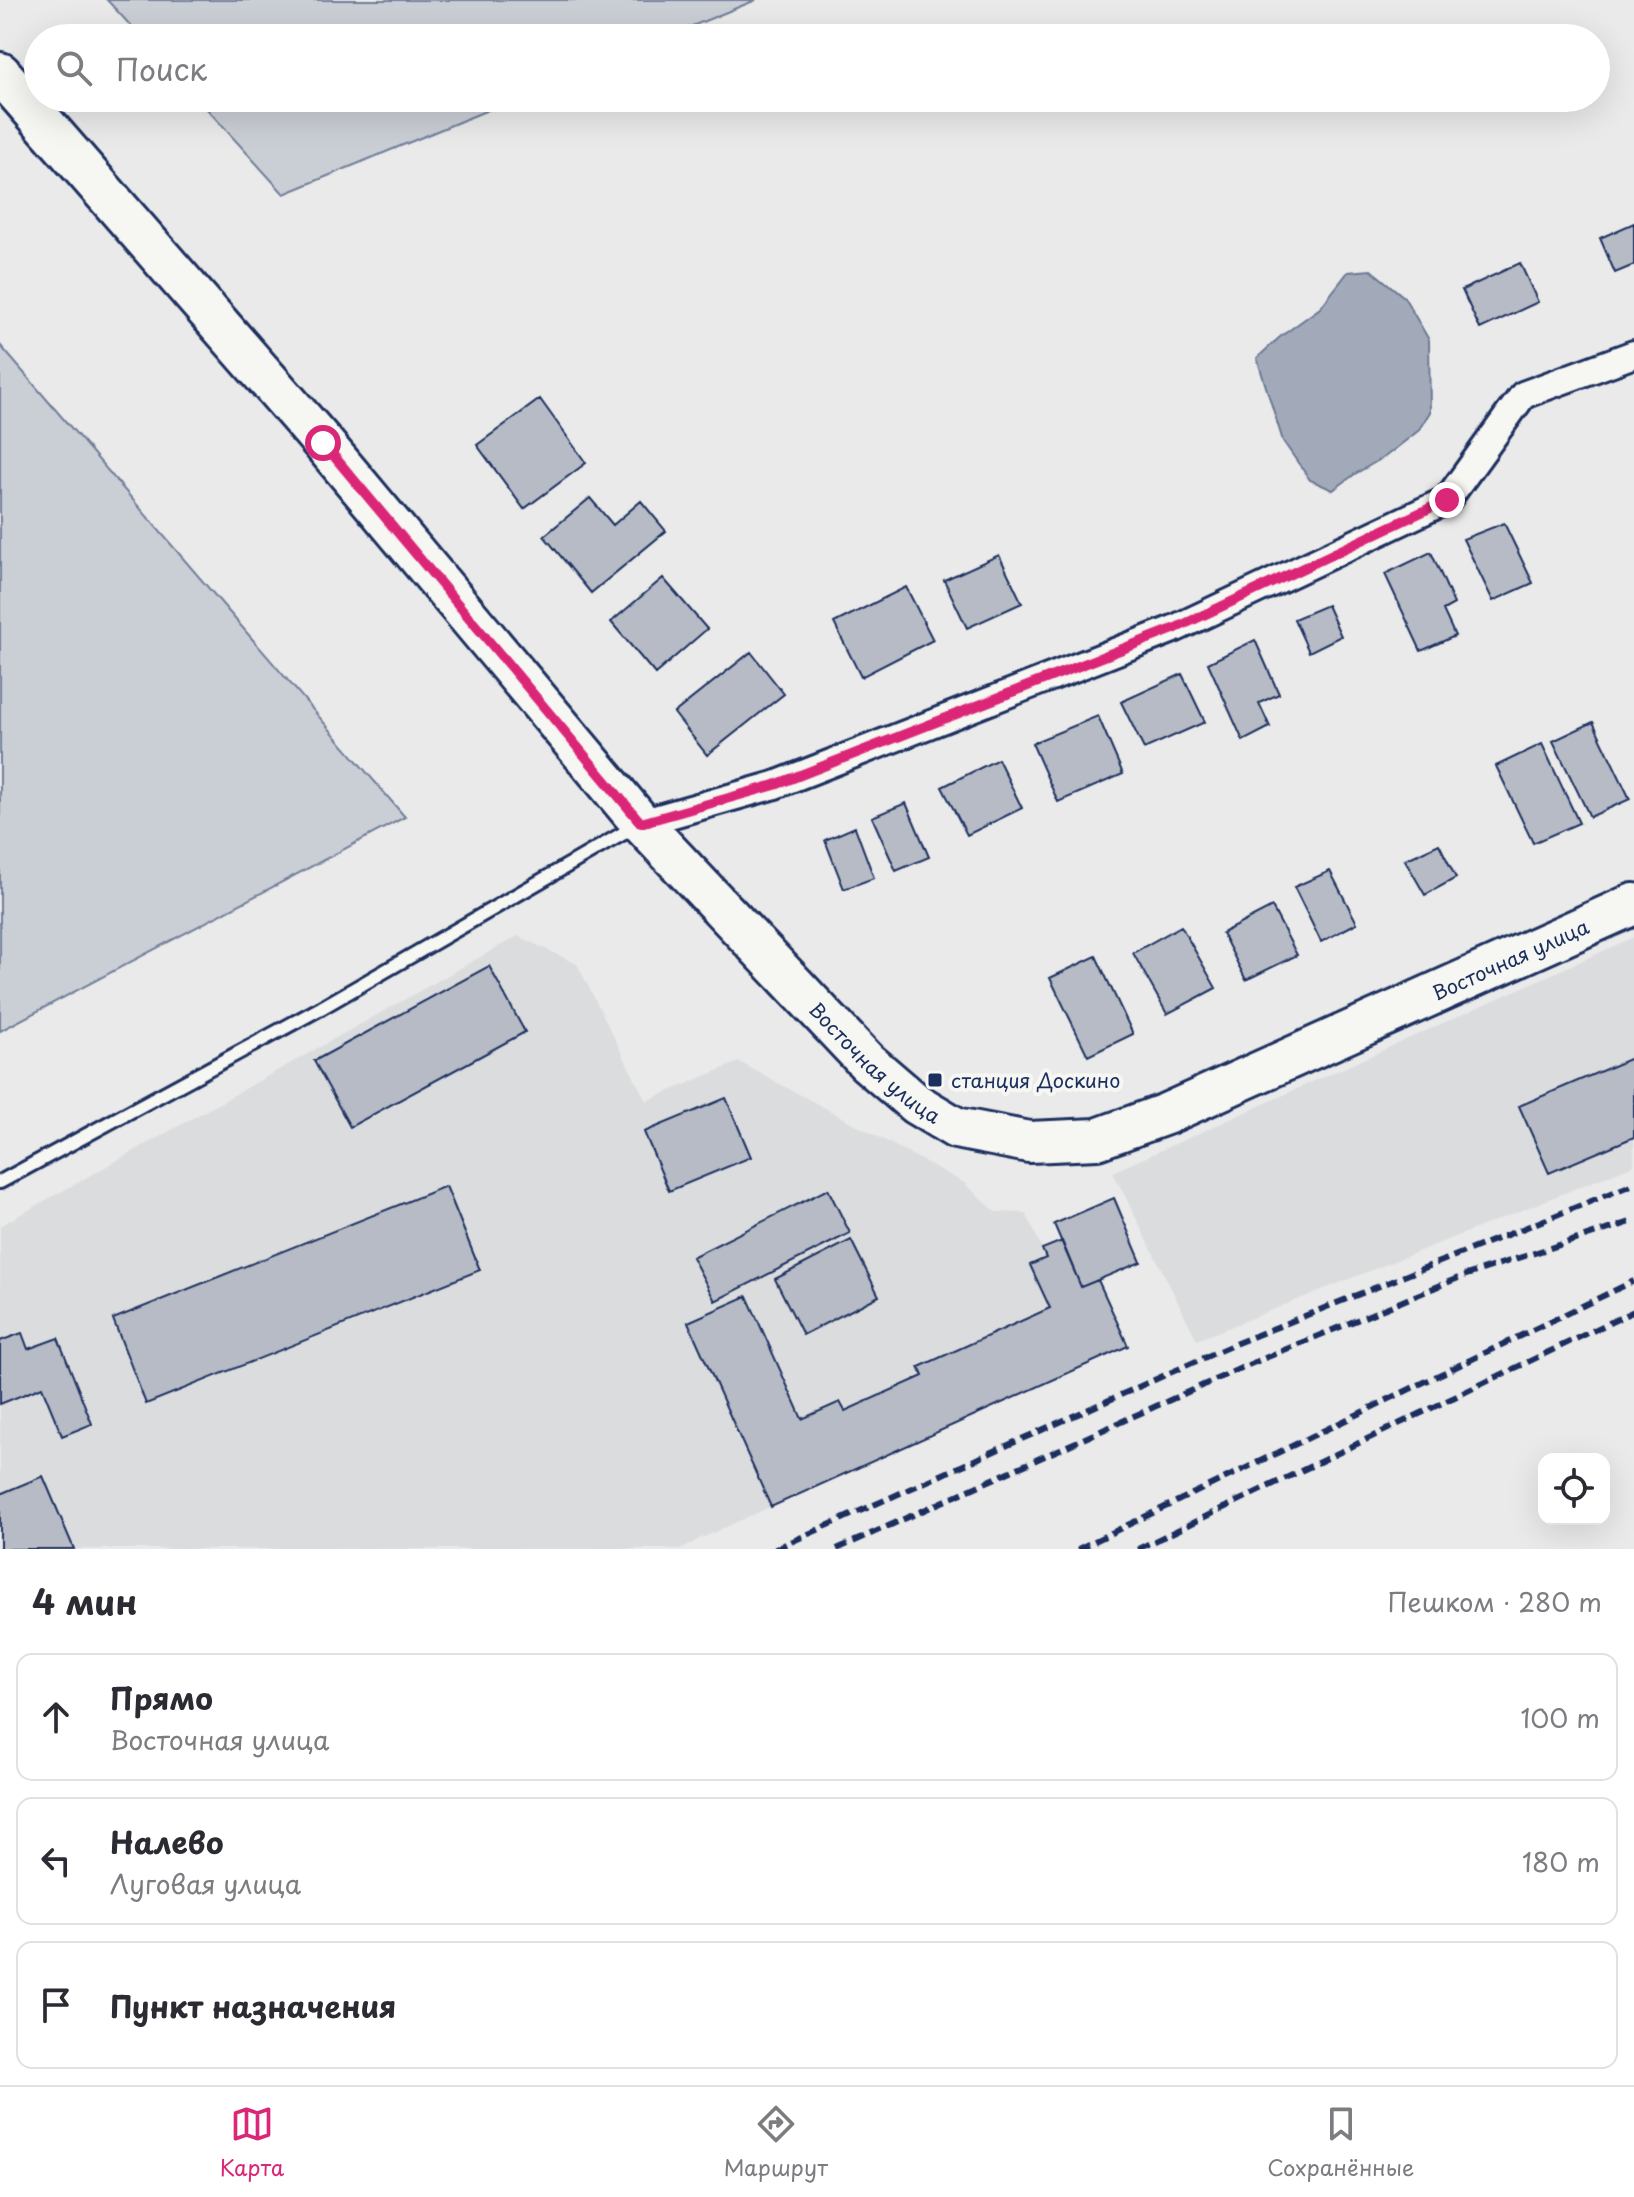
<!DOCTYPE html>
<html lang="ru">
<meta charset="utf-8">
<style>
:root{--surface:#fff;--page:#f7f7f7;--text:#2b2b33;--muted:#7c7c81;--line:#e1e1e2;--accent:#db2777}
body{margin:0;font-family:"Playpen Sans",sans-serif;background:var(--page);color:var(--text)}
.controls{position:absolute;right:24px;bottom:24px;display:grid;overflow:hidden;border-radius:16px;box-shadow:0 8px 32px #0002}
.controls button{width:72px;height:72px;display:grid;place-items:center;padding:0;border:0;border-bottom:2px solid var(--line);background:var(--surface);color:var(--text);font:40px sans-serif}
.stop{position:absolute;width:24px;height:24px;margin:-18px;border:6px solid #db2777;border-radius:50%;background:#fff}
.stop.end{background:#db2777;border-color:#fff;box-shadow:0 2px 8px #0008}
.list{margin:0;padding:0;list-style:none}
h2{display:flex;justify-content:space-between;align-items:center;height:104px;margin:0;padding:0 32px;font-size:34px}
h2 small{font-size:26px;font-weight:400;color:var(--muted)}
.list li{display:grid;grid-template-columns:52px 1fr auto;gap:24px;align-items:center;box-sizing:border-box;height:128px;margin:0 16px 16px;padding:0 16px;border:2px solid var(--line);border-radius:16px}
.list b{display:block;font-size:30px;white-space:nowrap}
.list p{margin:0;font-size:26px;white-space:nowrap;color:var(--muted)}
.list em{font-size:26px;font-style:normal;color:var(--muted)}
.icon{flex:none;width:44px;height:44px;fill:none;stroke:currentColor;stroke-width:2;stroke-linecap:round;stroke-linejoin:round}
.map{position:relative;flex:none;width:1634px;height:1549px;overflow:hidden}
.search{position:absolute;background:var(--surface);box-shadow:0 8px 32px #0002;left:24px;right:24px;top:24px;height:88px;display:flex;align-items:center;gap:20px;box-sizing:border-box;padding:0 28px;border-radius:44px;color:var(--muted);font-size:30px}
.sheet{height:536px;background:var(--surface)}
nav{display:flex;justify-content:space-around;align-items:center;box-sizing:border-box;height:112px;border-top:2px solid var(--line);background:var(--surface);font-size:22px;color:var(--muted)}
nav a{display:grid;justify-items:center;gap:4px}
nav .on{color:var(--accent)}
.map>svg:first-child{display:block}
.built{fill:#dadcde}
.green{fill:#caced5;stroke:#727e9a;stroke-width:2}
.water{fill:#a2aaba;stroke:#6c7995;stroke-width:2}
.building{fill:#b6bbc6;stroke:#1b2f5e;stroke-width:2}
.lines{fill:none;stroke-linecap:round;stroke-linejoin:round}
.lane-casing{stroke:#1b2f5e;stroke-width:18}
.street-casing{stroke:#1b2f5e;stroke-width:32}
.primary-casing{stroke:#1b2f5e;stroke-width:46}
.lane{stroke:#f6f6f2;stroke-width:12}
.street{stroke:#f6f6f2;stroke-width:26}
.primary{stroke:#f6f6f2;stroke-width:40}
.rail{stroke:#1b2f5e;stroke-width:6;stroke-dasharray:12 6;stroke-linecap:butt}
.route{stroke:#db2777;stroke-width:10}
.poi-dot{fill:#1b2f5e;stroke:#f6f6f2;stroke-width:3}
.labels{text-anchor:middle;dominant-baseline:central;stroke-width:8;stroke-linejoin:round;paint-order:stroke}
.street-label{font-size:20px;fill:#1b2f5e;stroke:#f6f6f2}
.poi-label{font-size:20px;fill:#1b2f5e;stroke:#f6f6f2;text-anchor:start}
</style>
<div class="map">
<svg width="1634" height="1549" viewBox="0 0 1634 1549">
<rect width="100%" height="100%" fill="#e9eae9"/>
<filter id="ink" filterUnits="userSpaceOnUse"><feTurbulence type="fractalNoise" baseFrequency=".0125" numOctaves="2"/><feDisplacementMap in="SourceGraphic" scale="16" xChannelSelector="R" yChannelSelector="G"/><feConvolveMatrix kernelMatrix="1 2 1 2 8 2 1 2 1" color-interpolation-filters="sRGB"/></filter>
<g filter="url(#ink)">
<path class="built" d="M518 936 577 964 646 1101 739 1062 964 1183 996 1212 1026 1213 1042 1249 1062 1241 1081 1287 1098 1280 1128 1346 699 1539 682 1549H0V1226Z
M1634 937V1165L1197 1340 1113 1172Z"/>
<path class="green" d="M107 0H756L663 38H142Z
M197 98H517L284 194Z
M0 345 405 817 0 1031Z"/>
<path class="water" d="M1371 270 1404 297 1429 340 1430 412 1418 431 1386 456 1355 474 1333 490 1310 480 1283 441 1257 358 1280 337 1320 308 1348 272Z"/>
<path class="building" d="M1634 223V265L1615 273 1600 238Z
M1520 263 1538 302 1480 329 1462 290Z
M540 399 586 463 524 509 477 445Z
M590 498 613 525 641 501 666 531 591 593 544 536Z
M1504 523 1533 583 1493 601 1463 539Z
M1431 552 1454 604 1443 610 1455 636 1421 651 1385 574Z
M999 555 1022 603 967 628 944 580Z
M663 578 707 629 655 674 611 622Z
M906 587 933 640 861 677 834 623Z
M1327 605 1341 636 1309 652 1294 619Z
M1255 640 1279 694 1259 703 1270 727 1243 741 1208 663Z
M751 652 784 694 707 755 674 713Z
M1182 674 1205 722 1144 749 1121 702Z
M1098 716 1123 774 1058 802 1032 743Z
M1593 722 1630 799 1590 817 1553 741Z
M1542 744 1579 823 1533 843 1496 766Z
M998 759 1022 808 967 835 942 787Z
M906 803 929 857 896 871 872 817Z
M855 827 874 878 844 889 825 840Z
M1439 844 1456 878 1425 895 1405 860Z
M1330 871 1357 923 1321 942 1294 887Z
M1272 907 1297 955 1246 980 1222 933Z
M1181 926 1216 988 1167 1014 1133 953Z
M1096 956 1133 1034 1088 1056 1050 978Z
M489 966 525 1032 350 1127 314 1061Z
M1634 1057V1137L1549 1173 1519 1106Z
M726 1098 751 1157 669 1191 644 1132Z
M446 1186 480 1270 146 1404 113 1319Z
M828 1189 850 1233 715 1301 692 1257Z
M1114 1198 1141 1262 1081 1287 1054 1224Z
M851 1240 879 1296 803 1335 775 1279Z
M1062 1241 1081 1287 1098 1280 1128 1346 771 1507 688 1322 747 1296 802 1419 840 1402 845 1411 923 1376 919 1367 1050 1308 1030 1265 1046 1258 1042 1249Z
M22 1333 28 1349 58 1338 92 1424 62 1436 42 1387 0 1404V1341Z
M43 1476 74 1549H0V1494Z"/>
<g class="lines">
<g class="lane-casing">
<path id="lane" d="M0 1182 321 1008 636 826"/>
</g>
<g class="street-casing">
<path id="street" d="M641 823 775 785 1176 628 1447 500 1523 395 1634 354"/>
</g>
<g class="primary-casing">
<g id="primary">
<path id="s1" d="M0 73 323 443 641 823 867 1062 916 1104 956 1128 1029 1142 1097 1139 1166 1114 1634 904"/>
</g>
</g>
<use href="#lane" class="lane"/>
<use href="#street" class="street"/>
<use href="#primary" class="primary"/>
<path class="rail" d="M775 1549 1237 1343 1634 1184
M837 1549 1248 1365 1463 1276 1634 1221
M1078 1549 1634 1281
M1138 1549 1634 1311"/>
</g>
</g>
<g class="lines" filter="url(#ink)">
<path class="route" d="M323 443 641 823 775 785 1176 628 1447 500"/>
</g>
<rect class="poi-dot" x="927" y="1072" width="16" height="16" rx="4"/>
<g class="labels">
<g class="street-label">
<text stroke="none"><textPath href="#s1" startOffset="2020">Восточная улица</textPath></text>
<text stroke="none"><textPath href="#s1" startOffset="1322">Восточная улица</textPath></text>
</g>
<g class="poi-label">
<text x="951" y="1080">станция Доскино</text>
</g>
</g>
</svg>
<div class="controls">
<button><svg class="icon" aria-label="locate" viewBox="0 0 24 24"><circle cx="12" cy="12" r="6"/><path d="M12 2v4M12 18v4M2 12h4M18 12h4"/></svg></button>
</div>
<div class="stop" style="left:323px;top:443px"></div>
<div class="stop end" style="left:1447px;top:500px"></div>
<div class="search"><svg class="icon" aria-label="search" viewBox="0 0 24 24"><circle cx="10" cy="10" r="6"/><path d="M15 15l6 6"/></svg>Поиск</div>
</div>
<section class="sheet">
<h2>4 мин<small>Пешком · 280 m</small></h2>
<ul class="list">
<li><svg class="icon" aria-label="ahead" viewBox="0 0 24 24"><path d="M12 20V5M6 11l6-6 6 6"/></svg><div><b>Прямо</b><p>Восточная улица</p></div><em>100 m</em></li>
<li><svg class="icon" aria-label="left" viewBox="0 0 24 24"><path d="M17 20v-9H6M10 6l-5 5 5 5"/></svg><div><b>Налево</b><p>Луговая улица</p></div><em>180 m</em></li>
<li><svg class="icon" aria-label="arrive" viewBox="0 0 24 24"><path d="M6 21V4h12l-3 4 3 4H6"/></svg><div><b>Пункт назначения</b></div></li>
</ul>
</section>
<nav>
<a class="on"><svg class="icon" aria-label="map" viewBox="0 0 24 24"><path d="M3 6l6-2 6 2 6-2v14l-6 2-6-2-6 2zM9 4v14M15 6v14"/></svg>Карта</a>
<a><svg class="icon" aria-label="directions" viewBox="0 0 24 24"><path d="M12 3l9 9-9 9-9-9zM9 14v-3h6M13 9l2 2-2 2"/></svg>Маршрут</a>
<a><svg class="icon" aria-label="saved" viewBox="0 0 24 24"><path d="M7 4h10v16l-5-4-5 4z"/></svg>Сохранённые</a>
</nav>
